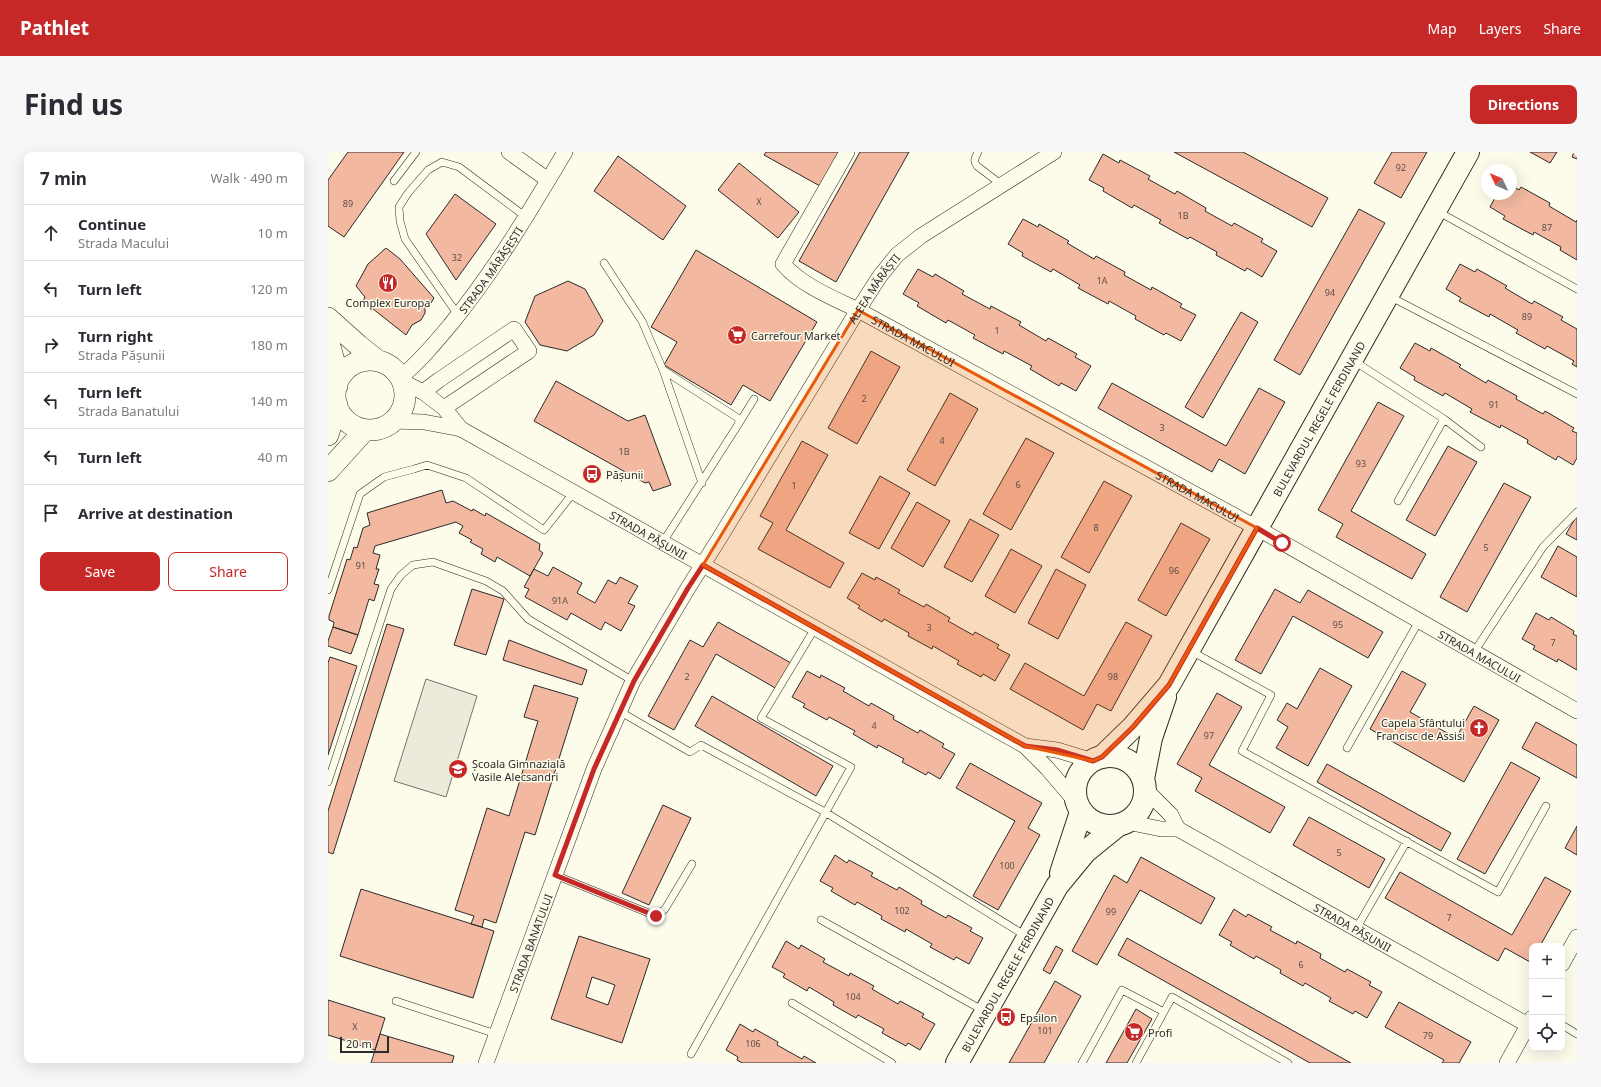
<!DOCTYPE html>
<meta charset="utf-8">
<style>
:root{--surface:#fff;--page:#f7f7f7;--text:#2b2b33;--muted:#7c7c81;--line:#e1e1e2;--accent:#c62828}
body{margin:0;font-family:"Noto Sans",sans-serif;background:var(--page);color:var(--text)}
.controls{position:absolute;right:12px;bottom:12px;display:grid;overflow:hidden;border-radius:8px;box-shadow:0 4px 16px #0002}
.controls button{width:36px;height:36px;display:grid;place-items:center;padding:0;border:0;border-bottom:1px solid var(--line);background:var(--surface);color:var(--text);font:20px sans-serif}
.compass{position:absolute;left:1153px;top:12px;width:36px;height:36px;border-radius:50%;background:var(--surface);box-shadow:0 4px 16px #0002;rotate:314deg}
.scale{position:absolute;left:12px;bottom:10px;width:49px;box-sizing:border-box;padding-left:4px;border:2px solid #2b2b2b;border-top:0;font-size:11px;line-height:14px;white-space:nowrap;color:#2b2b2b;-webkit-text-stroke:3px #fdfbea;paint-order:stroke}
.stop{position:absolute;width:12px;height:12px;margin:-9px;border:3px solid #c62828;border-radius:50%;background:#fff}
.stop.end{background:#c62828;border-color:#fff;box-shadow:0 1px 4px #0008}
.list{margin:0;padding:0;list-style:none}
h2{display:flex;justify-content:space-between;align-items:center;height:52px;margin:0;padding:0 16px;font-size:17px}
h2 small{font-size:13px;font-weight:400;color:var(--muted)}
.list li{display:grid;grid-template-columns:26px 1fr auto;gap:12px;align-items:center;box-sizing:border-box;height:56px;padding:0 16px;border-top:1px solid var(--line)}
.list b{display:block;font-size:15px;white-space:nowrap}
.list p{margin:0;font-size:13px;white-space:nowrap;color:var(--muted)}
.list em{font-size:13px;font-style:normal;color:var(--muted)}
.actions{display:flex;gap:8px;padding:12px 16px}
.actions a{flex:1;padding:9px 0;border:1px solid var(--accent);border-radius:8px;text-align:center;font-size:14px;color:var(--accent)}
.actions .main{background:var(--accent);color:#fff}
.icon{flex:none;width:22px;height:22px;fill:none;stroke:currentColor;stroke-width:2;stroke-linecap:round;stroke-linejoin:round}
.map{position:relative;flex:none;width:1249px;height:911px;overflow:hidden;border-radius:8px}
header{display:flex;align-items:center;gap:24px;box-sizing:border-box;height:56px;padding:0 20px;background:var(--accent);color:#fff}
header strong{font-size:19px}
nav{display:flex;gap:22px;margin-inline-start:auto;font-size:14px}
.intro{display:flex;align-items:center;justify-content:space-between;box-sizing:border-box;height:96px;padding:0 24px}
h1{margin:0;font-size:28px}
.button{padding:10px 18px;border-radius:8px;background:var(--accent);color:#fff;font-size:14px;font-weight:700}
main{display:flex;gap:24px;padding:0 24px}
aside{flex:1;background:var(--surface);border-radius:8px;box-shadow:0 4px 16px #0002}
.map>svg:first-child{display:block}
.green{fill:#ecebdb;stroke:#74746e}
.building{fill:#f2b8a0;stroke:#2b2b2b;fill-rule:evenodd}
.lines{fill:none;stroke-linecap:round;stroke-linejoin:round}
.lane-casing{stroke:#2b2b2b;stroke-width:8}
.street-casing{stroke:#2b2b2b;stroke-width:16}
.secondary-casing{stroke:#2b2b2b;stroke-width:22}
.primary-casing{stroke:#2b2b2b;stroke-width:24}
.lane{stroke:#fdfbea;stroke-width:7}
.street{stroke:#fdfbea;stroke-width:15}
.secondary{stroke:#fdfbea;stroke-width:21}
.primary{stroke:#fdfbea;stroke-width:22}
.route{stroke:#c62828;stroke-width:5}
.marked{fill:#e8590c;fill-opacity:0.2;stroke:#e8590c;stroke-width:3;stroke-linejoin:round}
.labels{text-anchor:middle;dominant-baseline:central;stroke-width:3;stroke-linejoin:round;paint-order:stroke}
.number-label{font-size:9px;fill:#5d4e48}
.street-label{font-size:11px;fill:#2b2b2b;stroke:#fdfbea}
.poi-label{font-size:11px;fill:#2b2b2b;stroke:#fdfbea;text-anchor:start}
</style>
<header>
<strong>Pathlet</strong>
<nav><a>Map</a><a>Layers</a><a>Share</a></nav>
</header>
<div class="intro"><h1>Find us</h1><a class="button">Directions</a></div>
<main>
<aside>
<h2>7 min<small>Walk · 490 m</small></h2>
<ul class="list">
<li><svg class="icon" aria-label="ahead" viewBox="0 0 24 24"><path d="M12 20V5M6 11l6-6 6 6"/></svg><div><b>Continue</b><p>Strada Macului</p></div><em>10 m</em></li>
<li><svg class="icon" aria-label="left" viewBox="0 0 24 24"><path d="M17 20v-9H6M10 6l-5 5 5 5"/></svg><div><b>Turn left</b></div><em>120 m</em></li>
<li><svg class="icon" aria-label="right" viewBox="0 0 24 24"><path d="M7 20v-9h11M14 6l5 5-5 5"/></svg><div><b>Turn right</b><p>Strada Pășunii</p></div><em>180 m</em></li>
<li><svg class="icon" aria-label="left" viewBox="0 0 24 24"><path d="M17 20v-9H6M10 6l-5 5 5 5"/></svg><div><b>Turn left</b><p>Strada Banatului</p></div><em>140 m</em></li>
<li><svg class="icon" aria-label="left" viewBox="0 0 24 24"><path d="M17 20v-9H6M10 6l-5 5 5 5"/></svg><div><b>Turn left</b></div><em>40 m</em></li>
<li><svg class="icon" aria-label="arrive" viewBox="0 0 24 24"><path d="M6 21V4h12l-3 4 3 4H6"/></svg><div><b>Arrive at destination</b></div></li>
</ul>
<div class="actions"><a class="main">Save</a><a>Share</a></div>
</aside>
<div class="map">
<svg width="1249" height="911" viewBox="0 0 1249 911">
<rect width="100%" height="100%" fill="#fdfbea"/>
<path class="green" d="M98 527 149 544 118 645 66 629Z"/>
<path class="building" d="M20 0H76L16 85 0 74V28Z
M438 0H511L492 34 436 3Z
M532 0H581L508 130 471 109Z
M846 0H915L1000 46 984 75Z
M1064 0H1099L1073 46 1046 31Z
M1202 0H1229L1222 11Z
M1246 0H1249V7L1244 5Z
M775 2 791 11 792 8 822 24 820 27 847 42 849 39 878 56 877 59 904 74 906 71 935 87 933 90 949 99 934 125 919 116 917 119 888 103 889 100 862 85 860 87 831 71 833 68 806 53 804 56 775 39 776 36 761 28Z
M290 4 358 54 335 88 266 39Z
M411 11 471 60 450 86 390 38Z
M1183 33 1191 38 1193 35 1222 51 1221 54 1248 70 1249 68V108L1232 98 1233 95 1206 80 1205 83 1175 67 1177 64 1162 55 1169 42H1183Z
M127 42 168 72 128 128 98 82Z
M1031 57 1057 71 972 223 946 208Z
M695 67 710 75 711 72 741 89 739 91 766 107 768 104 797 120 796 123 823 138 824 135 854 152 852 155 868 163 853 189 838 181 836 183 807 167 808 164 781 149 780 152 750 136 752 133 725 117 723 120 694 104 695 101 680 92Z
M58 96 72 107 106 146 103 151 97 153V161L93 168 84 173 78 183 35 149 37 145 28 134 40 112Z
M368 98 489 170 442 249 415 233 403 253 336 213 349 190 323 175Z
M1132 112 1147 120 1149 117 1179 134 1177 136 1204 152 1206 149 1235 165 1233 168 1249 177V215L1244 212 1246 209 1219 194 1217 197 1188 181 1190 178 1162 162 1161 165 1131 149 1133 146 1118 137Z
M590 117 605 125 607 122 636 139 634 142 662 157 663 154 693 170 691 173 718 189 720 186 749 202 747 205 763 214 748 239 733 231 731 234 702 217 704 214 676 199 675 202 645 186 647 183 620 168 618 171 589 154 591 151 575 142Z
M240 129 257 137 275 169 266 183 239 199 212 193 197 170 207 144Z
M913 160 930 170 875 266 857 255Z
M1087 191 1102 199 1103 196 1133 213 1131 215 1158 231 1160 228 1189 244 1188 247 1215 262 1217 259 1246 276 1244 279 1249 281V306L1245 313 1230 304 1228 308 1199 291 1200 288 1173 273 1172 276 1142 260 1144 257 1117 241 1115 244 1086 228 1087 225 1072 216Z
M543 199 572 215 529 292 500 276Z
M228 229 300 269 317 263 343 333 325 339 321 330 317 331 206 269Z
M784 231 898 294 931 236 957 250 917 322 891 307 884 320 770 256Z
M622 241 650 257 607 334 579 318Z
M1050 250 1076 264 1023 359 1098 402 1084 427 1008 385 1015 372 990 358Z
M698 286 726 301 683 378 655 362Z
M474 289 500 303 458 378 516 411 502 436 430 397 445 371 432 364Z
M1120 294 1149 310 1107 384 1078 368Z
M552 324 582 341 551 397 521 381Z
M776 329 804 344 761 421 733 405Z
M1176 331 1203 345 1139 460 1112 445Z
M114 338 118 351 125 349 144 359 145 357 157 364 158 361 212 392 211 398 215 401 202 424 169 405 167 410 153 402 155 397 142 390 144 388 131 381 135 374 128 370 47 394 45 401 52 403 48 417H51L46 432 51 433 46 449 41 447 30 483 5 475 6 470 1 468V464L19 407 22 408 26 395 29 396 35 376 42 373 39 361Z
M589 350 622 369 595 415 563 396Z
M1248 365H1249V388L1238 382Z
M642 367 671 383 644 430 616 415Z
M853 371 882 387 838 464 810 448Z
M1230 394 1249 405V445L1213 425Z
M683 397 714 414 687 461 657 444Z
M225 415 254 431 249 441 267 451 280 428 288 432 292 425 310 434 300 451 307 454 293 479 277 470 273 478 243 461 239 468 197 445 201 437 196 435 206 417 220 424Z
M728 417 758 433 730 487 700 471Z
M534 421 547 428 548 425 572 438 570 441 596 455 598 452 622 466 620 469 645 483 647 480 671 493 669 496 682 503 667 529 655 522 653 525 629 512 631 509 605 494 604 497 580 484 581 481 556 467 554 470 530 456 532 454 519 446Z
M144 437 176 447 158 503 126 493Z
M947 437 972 451 980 438 1055 480 1040 506 965 464 933 522 907 508Z
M1208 461 1221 468 1223 465 1246 479 1245 482 1249 484V518L1230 507 1229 510 1205 497 1207 494 1194 487Z
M390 470 463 511 449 537 388 502 346 578 320 564 362 488 375 495Z
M798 470 824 484 783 559 769 552 755 578 682 537 697 511 756 544Z
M59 472 76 477 5 702 0 700V659Z
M5 475 30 483 23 502 0 494V489Z
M181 488 259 518 254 533 175 508Z
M2 505 29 514 0 603V511Z
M992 516 1024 534 980 614 948 596 960 575 949 568 959 551 969 557Z
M479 519 492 526 493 523 517 536 515 539 541 554 543 551 566 564 565 567 590 581 592 578 616 592 614 595 627 602 612 627 600 620 598 623 574 610 576 607 550 593 549 596 525 582 527 579 501 565 499 568 475 555 477 552 464 545Z
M1074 519 1098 532 1082 560 1128 586 1146 554 1171 568 1136 630 1042 577Z
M206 533 250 546 207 683 197 680 168 771 156 767 154 775 143 772 146 764 127 758 159 656 181 664 210 569 196 565Z
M889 541 914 555 881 613 957 655 942 681 867 639 874 626 849 612Z
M384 544 505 614 488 644 367 574Z
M1208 570 1249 593V626L1194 596Z
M1183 610 1212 626 1157 722 1129 707Z
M642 611 714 651 700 676 712 683 670 758 645 744 687 669 628 636Z
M999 612 1123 681 1113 699 989 630Z
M335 653 363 666 321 753 294 741Z
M981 665 1057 707 1041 736 965 693Z
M1249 674V703L1237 696Z
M507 703 519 711 521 708 545 721 543 724 569 738 571 735 594 749 593 752 618 766 620 763 644 776 642 779 655 786 641 812 628 805 626 808 602 795 604 792 578 777 577 780 553 767 554 764 529 750 527 753 503 739 505 736 492 729Z
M813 705 887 746 873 772 812 738 769 813 744 799 786 723 799 731Z
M1072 720 1184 783 1217 725 1243 739 1212 794H1204V808L1202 810 1177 796 1170 809 1057 746Z
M33 737 166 779 145 846 12 804Z
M906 757 918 765 920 762 944 775 942 778 968 792 969 789 993 802 992 806 1017 820 1019 817 1043 830 1041 833 1054 840 1039 866 1027 859 1025 862 1001 849 1003 846 977 831 975 834 952 821 953 818 928 804 926 807 902 793 904 790 891 783Z
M251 784 322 807 294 891 223 867ZM264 825 287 833 280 853 258 845Z
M799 786 1023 911H982L790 803Z
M458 789 471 797 473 793 497 807 495 810 521 824 522 821 546 834 544 837 570 852 572 849 596 862 594 865 607 872 592 898 580 891 578 894 554 881 556 877 530 863 528 866 505 853 506 850 481 835 479 839 455 825 457 822 444 815Z
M728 794 735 798 722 822 715 818Z
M727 829 753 844 716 911H681Z
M0 848 57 866 47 898 0 883Z
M1071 850 1143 890 1131 911H1114L1116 908 1057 875Z
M808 857 824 867 799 911H778Z
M412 872 425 880 427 877 450 890 449 893 474 907 476 904 488 911H414L409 908 410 905 398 898Z
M52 882 126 904 124 911H43Z"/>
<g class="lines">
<g class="lane-casing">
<path id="lane" d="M650 0C647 6 645 9 649 14L674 33
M66 29 88 0
M1109 59 1249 137
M276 111 314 169 335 218 374 331
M1061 144 1249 242
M130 163 77 87 72 69 71 55 80 41 100 18 114 10 131 15 198 65
M1026 209 1116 267 1153 295
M335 218 413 268 426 247
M1070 349 1116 267
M335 390 413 268
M0 438 32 342 56 325 86 317 99 313 138 326 216 378 246 340
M863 499 943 543 914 599 1170 740 1218 654
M1146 500 1215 395 1249 360
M291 559 362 600 373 593 497 660 698 784
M1019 596 1091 469
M0 630 63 437 73 423 85 413 105 410 158 429 175 439 200 467 305 529
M227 723 328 764 337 757 364 712
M493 768 656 859
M1028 777 1079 689
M68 849 168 882
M464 851 564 911
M1234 873 1249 882
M363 902 523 615 433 566 487 476
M754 911 794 838 836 860
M808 911 844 845 960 911"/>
</g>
<g class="street-casing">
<g id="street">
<path d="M181 0 220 28"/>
<path id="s1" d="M519 0 455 112C473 133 505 146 530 158L929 376 1249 559"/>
<path id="s2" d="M73 225C92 209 107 191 123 172 167 118 202 59 237 0"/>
<path d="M75 230 95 240 116 256 133 277"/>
<path d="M95 240 111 228 186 177 201 199 116 256"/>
<path id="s3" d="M66 269 96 270 133 277 697 594 719 616 749 651"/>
<path d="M697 594 729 598 765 609"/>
<path d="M817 637 843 663 850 677"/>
<path id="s4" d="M799 670 833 677H850L1200 873"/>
<path d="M1234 812 1249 785"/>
<path id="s5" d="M158 911 266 617 305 529 360 436 391 387 530 158 552 124 569 103 593 84 726 0"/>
<path d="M1179 911 1204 866"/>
</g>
</g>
<g class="secondary-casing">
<path id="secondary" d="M0 166 30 193 50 209
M0 187 6 209 9 234
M7 243a35 35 0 1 1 70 0a35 35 0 1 1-70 0Z
M0 283 9 253
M0 319 37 278"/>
</g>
<g class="primary-casing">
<g id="primary">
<circle cx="782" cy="639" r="35"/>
<path id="s6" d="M774 605 805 575 841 533 1140 0"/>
<path d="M815 627 823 586 837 545"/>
<path d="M733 721 753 660"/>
<path id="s7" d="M629 911 729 734 757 700 789 674"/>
</g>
</g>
<use href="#lane" class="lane"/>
<use href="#street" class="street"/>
<use href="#secondary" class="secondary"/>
<use href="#primary" class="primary"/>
</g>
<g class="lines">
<path class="route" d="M328 764 227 723 266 617 306 529 360 436 375 413 697 594 729 598 765 609 774 605 805 575 841 533 929 376 954 391"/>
</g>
<path class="marked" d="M530 158 929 376 841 533 805 575 774 605 765 609 697 594 375 413Z"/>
<defs>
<g id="restaurant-disc" transform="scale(1)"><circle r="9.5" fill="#c62828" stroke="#fdfbea"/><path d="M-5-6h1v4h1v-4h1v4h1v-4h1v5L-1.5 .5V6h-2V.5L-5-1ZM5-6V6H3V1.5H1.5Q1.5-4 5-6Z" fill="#fff"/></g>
<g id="supermarket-disc" transform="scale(1)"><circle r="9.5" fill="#c62828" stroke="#fdfbea"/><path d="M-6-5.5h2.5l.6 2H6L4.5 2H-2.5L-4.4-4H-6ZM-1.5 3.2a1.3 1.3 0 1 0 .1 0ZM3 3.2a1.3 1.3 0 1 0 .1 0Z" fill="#fff"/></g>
<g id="bus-disc" transform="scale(1)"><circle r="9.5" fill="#c62828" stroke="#fdfbea"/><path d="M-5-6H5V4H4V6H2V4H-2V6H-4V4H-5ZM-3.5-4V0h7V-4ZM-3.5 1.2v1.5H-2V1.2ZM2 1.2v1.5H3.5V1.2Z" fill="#fff"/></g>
<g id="church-disc" transform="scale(1)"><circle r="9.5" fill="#c62828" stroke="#fdfbea"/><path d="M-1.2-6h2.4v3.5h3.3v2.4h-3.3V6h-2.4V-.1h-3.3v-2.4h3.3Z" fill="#fff"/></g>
<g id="school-disc" transform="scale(1)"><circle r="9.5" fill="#c62828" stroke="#fdfbea"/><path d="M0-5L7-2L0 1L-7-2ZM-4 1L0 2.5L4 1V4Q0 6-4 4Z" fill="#fff"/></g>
</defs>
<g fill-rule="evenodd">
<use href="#restaurant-disc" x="60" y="131"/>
<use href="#supermarket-disc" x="409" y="183"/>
<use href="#bus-disc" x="264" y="322"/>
<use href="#church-disc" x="1151" y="576"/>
<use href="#school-disc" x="130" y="617"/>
<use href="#bus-disc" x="678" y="865"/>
<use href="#supermarket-disc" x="806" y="880"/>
</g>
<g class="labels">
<g class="number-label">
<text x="1073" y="15">92</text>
<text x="431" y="49">X</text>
<text x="20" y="51">89</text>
<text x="855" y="63">1B</text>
<text x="1219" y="75">87</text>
<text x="129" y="105">32</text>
<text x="774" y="128">1A</text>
<text x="1002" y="140">94</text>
<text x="1199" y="164">89</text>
<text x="669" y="178">1</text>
<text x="536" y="246">2</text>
<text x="1166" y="252">91</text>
<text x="834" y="275">3</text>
<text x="614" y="288">4</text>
<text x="296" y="299">1B</text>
<text x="1033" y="311">93</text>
<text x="690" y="332">6</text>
<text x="466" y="333">1</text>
<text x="768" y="375">8</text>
<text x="1158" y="395">5</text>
<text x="33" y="413">91</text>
<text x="846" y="418">96</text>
<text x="232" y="448">91A</text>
<text x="1010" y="472">95</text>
<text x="601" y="475">3</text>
<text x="1225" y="490">7</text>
<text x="359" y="524">2</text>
<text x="785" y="524">98</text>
<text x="546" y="573">4</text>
<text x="881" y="583">97</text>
<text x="1011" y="700">5</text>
<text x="679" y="713">100</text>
<text x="574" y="758">102</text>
<text x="783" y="759">99</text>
<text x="1121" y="765">7</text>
<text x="973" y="812">6</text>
<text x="525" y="844">104</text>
<text x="27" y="874">X</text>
<text x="717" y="878">101</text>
<text x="1100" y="883">79</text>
<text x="425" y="891">106</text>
</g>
<g class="street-label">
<text stroke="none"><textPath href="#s2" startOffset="140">STRADA MĂRĂȘEȘTI</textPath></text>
<text stroke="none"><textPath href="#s5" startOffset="870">ALEEA MĂRĂȘTI</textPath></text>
<text stroke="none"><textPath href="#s1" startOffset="281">STRADA MACULUI</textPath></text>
<text stroke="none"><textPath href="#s6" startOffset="404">BULEVARDUL REGELE FERDINAND</textPath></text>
<text stroke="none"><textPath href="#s1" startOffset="605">STRADA MACULUI</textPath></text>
<text stroke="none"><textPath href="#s3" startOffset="283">STRADA PĂȘUNII</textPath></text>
<text stroke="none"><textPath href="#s1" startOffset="929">STRADA MACULUI</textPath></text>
<text stroke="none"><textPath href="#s4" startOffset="252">STRADA PĂȘUNII</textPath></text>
<text stroke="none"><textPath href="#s5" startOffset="128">STRADA BANATULUI</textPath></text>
<text stroke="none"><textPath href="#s7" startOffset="102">BULEVARDUL REGELE FERDINAND</textPath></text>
</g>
<g class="poi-label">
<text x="60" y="150" text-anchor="middle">Complex Europa</text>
<text x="423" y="183">Carrefour Market</text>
<text x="278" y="322">Pășunii</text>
<text x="1137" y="570" text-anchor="end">Capela Sfântului<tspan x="1137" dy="13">Francisc de Assisi</tspan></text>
<text x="144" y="611">Școala Gimnazială<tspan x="144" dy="13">Vasile Alecsandri</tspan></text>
<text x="692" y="865">Epsilon</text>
<text x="820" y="880">Profi</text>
</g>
</g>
</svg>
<div class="controls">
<button>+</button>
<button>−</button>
<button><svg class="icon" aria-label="locate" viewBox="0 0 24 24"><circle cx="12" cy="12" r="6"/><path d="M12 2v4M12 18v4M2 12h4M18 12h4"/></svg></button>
</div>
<svg class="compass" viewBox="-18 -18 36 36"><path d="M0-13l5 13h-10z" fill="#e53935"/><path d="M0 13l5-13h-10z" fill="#7c7c81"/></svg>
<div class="scale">20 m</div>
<div class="stop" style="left:954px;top:391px"></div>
<div class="stop end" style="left:328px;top:764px"></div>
</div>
</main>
